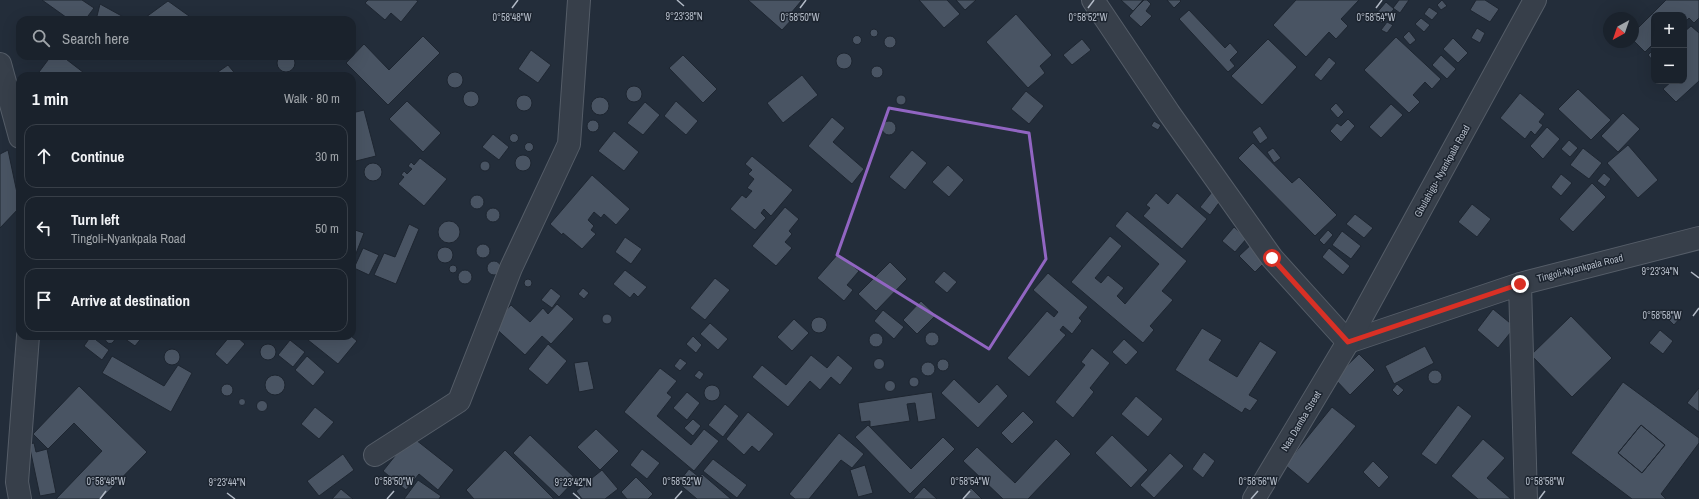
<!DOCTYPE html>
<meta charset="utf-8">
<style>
:root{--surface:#1a222c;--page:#272f38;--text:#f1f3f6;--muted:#9fa4a9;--line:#383f48}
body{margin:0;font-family:"Archivo Narrow",sans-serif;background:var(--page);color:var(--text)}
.controls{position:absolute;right:12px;top:12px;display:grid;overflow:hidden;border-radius:8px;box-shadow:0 4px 16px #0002}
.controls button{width:36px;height:36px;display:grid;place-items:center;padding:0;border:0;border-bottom:1px solid var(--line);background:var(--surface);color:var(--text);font:20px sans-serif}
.compass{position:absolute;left:1603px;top:12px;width:36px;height:36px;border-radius:50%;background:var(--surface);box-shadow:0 4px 16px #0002;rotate:220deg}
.stop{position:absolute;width:12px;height:12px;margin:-9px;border:3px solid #d93025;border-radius:50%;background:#fff}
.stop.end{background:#d93025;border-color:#fff;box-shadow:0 1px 4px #0008}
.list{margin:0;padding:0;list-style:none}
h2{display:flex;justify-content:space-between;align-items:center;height:52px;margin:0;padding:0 16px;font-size:17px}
h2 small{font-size:13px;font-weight:400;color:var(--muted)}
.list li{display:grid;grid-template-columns:26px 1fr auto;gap:12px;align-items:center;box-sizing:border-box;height:64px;margin:0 8px 8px;padding:0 8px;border:1px solid var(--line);border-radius:12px}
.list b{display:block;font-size:15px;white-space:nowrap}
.list p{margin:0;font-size:13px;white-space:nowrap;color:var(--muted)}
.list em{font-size:13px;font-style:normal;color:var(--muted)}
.icon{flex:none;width:22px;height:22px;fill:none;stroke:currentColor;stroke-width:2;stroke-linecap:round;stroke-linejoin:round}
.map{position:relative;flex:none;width:1699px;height:499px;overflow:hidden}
.search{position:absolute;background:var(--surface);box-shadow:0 4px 16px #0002;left:16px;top:16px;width:340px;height:44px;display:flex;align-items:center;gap:10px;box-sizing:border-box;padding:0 14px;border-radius:12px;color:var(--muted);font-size:15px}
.panel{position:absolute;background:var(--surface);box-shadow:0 4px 16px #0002;left:16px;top:72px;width:340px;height:268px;border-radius:12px}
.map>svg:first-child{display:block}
.building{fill:#495463;stroke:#1e2631;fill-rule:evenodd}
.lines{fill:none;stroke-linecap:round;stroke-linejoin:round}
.minor-casing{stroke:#555d68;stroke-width:24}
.tertiary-casing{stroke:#555d68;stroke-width:24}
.minor{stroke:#373f4a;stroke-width:22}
.tertiary{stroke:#373f4a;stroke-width:22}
.route{stroke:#d93025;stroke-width:5}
.marked{fill:none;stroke:#9165c2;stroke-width:3;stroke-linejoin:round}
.ticks{fill:none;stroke:#b2bac6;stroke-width:1.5}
.labels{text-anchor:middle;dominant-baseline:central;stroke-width:3;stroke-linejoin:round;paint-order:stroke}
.street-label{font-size:10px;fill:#b2bac6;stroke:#1c242f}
.ticks-label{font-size:10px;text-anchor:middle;fill:#b2bac6;stroke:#1c242f;stroke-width:3;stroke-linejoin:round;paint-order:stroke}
</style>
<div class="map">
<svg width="1699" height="499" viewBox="0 0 1699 499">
<rect width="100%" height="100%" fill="#232d3a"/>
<path class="building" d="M42 0H82L94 8 85 20H70Z
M368 0H416L418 1 401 22 391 13 385 20 365 3Z
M748 0H802L791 13 795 16 782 30Z
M919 0H947L960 14 944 28Z
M956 0H976L965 10Z
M1121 0H1144L1133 11Z
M1143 0H1147L1151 4 1146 11 1152 16 1141 27 1129 16Z
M1167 0H1180L1181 1 1174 8Z
M1296 0H1359L1341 19 1348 26 1336 39 1329 32 1306 57 1273 25Z
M1399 0H1409L1400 13 1393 8Z
M1442 0 1447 6 1441 10 1437 5Z
M1476 0H1485L1499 9 1490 22 1470 10Z
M1666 0H1699V18L1694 23 1689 18 1684 23V15H1654V43L1645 52 1633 40V33Z
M168 1 189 16 184 20H142Z
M1386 2 1394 9 1382 23 1374 16Z
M100 4 129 20H96Z
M1429 7 1438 13 1432 20 1424 14Z
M1189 10 1225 48 1230 43 1238 52 1230 60 1235 66 1228 72 1179 19Z
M1016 14 1052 55 1040 66 1045 73 1028 88 986 42Z
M1421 18 1430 25 1424 32 1415 24Z
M1387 22 1393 25 1387 33 1381 30Z
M1691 26 1699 33V81L1676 102 1663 89 1672 81H1684V32Z
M1477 28 1485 33 1480 43 1471 38Z
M870 33a4 4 0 1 1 8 0a4 4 0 1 1-8 0Z
M1409 31 1416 40 1410 45 1403 37Z
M884 42a6 6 0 1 1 12 0a6 6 0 1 1-12 0Z
M852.5 40a4.5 4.5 0 1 1 9 0a4.5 4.5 0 1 1-9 0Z
M423 36 440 53 388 105 346 63 364 44 389 70Z
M1396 37 1441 79 1432 89 1425 82 1413 95 1420 102 1409 113 1364 70Z
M1453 38 1468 53 1458 63 1443 49Z
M1082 39 1091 50 1072 65 1063 55Z
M1268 39 1297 67 1262 105 1231 76Z
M1654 49V62L1648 55Z
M531 50 551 65 538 83 518 69Z
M836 61a8 8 0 1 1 16 0a8 8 0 1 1-16 0Z
M277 63a9 9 0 1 1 18 0a9 9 0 1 1-18 0Z
M683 55 717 89 703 103 669 68Z
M1441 55 1456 69 1447 79 1432 65Z
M51 56H62L88 76H36Z
M1329 57 1336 63 1321 81 1314 75Z
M228 65 237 76H216L215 74Z
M871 72a6 6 0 1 1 12 0a6 6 0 1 1-12 0Z
M447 80a8 8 0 1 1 16 0a8 8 0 1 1-16 0Z
M802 75 818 95 783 123 767 103Z
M626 94a8 8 0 1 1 16 0a8 8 0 1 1-16 0Z
M1578 89 1611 120 1591 140 1558 109Z
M1026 91 1044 106 1029 124 1011 109Z
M463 99a8 8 0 1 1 16 0a8 8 0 1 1-16 0Z
M1520 93 1545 114 1539 122 1543 125 1535 135 1531 131 1525 139 1500 118Z
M896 100a5 5 0 1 1 10 0a5 5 0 1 1-10 0Z
M516 103a8 8 0 1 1 16 0a8 8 0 1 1-16 0Z
M591 106a9 9 0 1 1 18 0a9 9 0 1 1-18 0Z
M407 101 441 133 423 152 389 119Z
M676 101 698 121 686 135 664 116Z
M645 102 660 115 643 135 627 123Z
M1336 103 1344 112 1338 118 1330 109Z
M1391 104 1403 115 1381 138 1369 127Z
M364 110 376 156 352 162V113Z
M1623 113 1640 129 1618 152 1601 136Z
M832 117 845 128 833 142 864 169 852 184 808 146Z
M1348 119 1355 126 1341 142 1330 131 1337 123 1341 126Z
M587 126a6 6 0 1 1 12 0a6 6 0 1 1-12 0Z
M882 128a7 7 0 1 1 14 0a7 7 0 1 1-14 0Z
M1154 121 1161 125 1158 130 1151 126Z
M1260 126 1268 138 1260 144 1252 132Z
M1547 127 1560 139 1543 159 1530 146Z
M614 131 639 152 624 171 598 151Z
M509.5 138a4.5 4.5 0 1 1 9 0a4.5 4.5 0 1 1-9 0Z
M493 134 509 147 499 160 482 147Z
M1569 140 1578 148 1570 157 1561 149Z
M524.5 147a4.5 4.5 0 1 1 9 0a4.5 4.5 0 1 1-9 0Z
M1253 143 1292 183 1299 177 1337 215 1315 236 1238 158Z
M1628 145 1658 180 1638 198 1607 163Z
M1273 148 1281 158 1274 163 1267 152Z
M1583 148 1602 163 1589 179 1570 165Z
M8 150 20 207 0 228V154Z
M912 150 927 163 905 190 889 177Z
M515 163a8 8 0 1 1 16 0a8 8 0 1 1-16 0Z
M752 156 793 190 771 216 764 209 761 213 766 218 755 230 730 209 742 195 746 198 752 191 747 188 754 179 748 174 752 170 745 164Z
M420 158 447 179 424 206 398 184 404 177 401 175 404 171 407 174 412 169 408 166 411 162 414 165Z
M480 166a5 5 0 1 1 10 0a5 5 0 1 1-10 0Z
M364 172a9 9 0 1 1 18 0a9 9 0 1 1-18 0Z
M948 165 964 180 949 197 932 182Z
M1604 173 1611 179 1605 187 1597 181Z
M1561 174 1572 183 1561 196 1551 187Z
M592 175 630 209 616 225 604 214 601 218 594 212 588 220 594 226 591 230 596 234 582 249 563 233 562 235 550 224Z
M1592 183 1606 197 1573 232 1559 219Z
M1212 192 1221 200 1210 215 1200 207Z
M1156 193 1168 204 1177 193 1207 219 1182 249 1143 216 1150 208 1146 205Z
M470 202a7 7 0 1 1 14 0a7 7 0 1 1-14 0Z
M1472 204 1491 219 1477 237 1458 222Z
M785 207 799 219 789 231 792 234 785 242 792 248 776 266 752 246Z
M486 215a7 7 0 1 1 14 0a7 7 0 1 1-14 0Z
M1127 211 1187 261 1162 291 1173 300 1150 326 1154 330 1143 343 1071 282 1110 236 1122 246 1095 278 1101 283 1108 275 1124 288 1117 296 1125 304 1159 264 1115 226Z
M1355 214 1373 228 1364 238 1346 224Z
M438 232a11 11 0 1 1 22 0a11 11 0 1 1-22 0Z
M409 224 419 229 396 284 374 275 384 253 395 257Z
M1234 227 1247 238 1235 252 1222 241Z
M352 229 364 233 355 256 352 255Z
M1328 230 1333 235 1324 245 1319 240Z
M1342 231 1361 246 1351 259 1332 245Z
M625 237 642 249 631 264 615 252Z
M1254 242 1269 258 1255 272 1239 256Z
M476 251a7 7 0 1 1 14 0a7 7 0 1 1-14 0Z
M437 255a8 8 0 1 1 16 0a8 8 0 1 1-16 0Z
M363 248 379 255 369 275 354 268Z
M1329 248 1350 266 1343 275 1322 257Z
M838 254 859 271 847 285 853 290 844 301 817 278Z
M487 268a7 7 0 1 1 14 0a7 7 0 1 1-14 0Z
M890 262 907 279 876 311 858 294Z
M449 269a4 4 0 1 1 8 0a4 4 0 1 1-8 0Z
M625 270 647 287 638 297 634 293 630 298 613 284Z
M458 277a7 7 0 1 1 14 0a7 7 0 1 1-14 0Z
M944 271 957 282 947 293 934 282Z
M1048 273 1088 307 1079 318 1082 321 1072 334 1063 326 1060 330 1066 335 1029 377 1007 358 1047 311 1054 317 1058 312 1033 290Z
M715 278 730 290 705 320 690 308Z
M524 283a4 4 0 1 1 8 0a4 4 0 1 1-8 0Z
M551 288 561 296 552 308 541 300Z
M583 288 589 293 584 299 578 294Z
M921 301 936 315 917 334 903 320Z
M557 304 574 319 551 344 542 336 525 355 492 325 511 305 530 322 543 308 548 314Z
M1493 309 1515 327 1498 348 1477 330Z
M883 310 904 327 894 339 874 321Z
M1673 312 1680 318 1674 325 1668 319Z
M602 319a5 5 0 1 1 10 0a5 5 0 1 1-10 0Z
M1571 316 1612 358 1572 397 1531 355Z
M811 325a8 8 0 1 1 16 0a8 8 0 1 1-16 0Z
M794 319 809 333 792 351 777 337Z
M710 323 728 339 718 350 700 334Z
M1202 328 1222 340 1209 360 1237 377 1260 341 1277 352 1249 395 1258 400 1250 411 1245 408 1242 413 1175 370Z
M1660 330 1673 341 1663 354 1649 343Z
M925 339a7 7 0 1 1 14 0a7 7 0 1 1-14 0Z
M869 340a7 7 0 1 1 14 0a7 7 0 1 1-14 0Z
M105.5 339a4.5 4.5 0 1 1 9 0a4.5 4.5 0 1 1-9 0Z
M91 336 109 350 102 360 84 346Z
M121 336H143L135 346Z
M230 336H236L245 344 227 365 215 354Z
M303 336H351L357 341 338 364Z
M693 336 702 345 696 353 686 344Z
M1124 339 1138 352 1126 365 1112 352Z
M290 340 305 352 293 367 278 355Z
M548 344 567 361 547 385 528 369Z
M260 352a8 8 0 1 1 16 0a8 8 0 1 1-16 0Z
M1425 346 1434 363 1394 384 1385 366Z
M1092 348 1110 363 1090 388 1094 392 1073 418 1055 402 1085 365 1081 362Z
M164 357a8 8 0 1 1 16 0a8 8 0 1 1-16 0Z
M1359 354 1375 370 1350 395 1334 378Z
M811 355 827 368 838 355 853 368 840 385 831 377 820 390 810 381 788 407 752 377 762 365 786 385Z
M112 356 164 386 178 365 192 373 171 412 102 373Z
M307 356 325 372 313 386 295 370Z
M680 358 687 363 680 371 674 366Z
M873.5 364a5.5 5.5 0 1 1 11 0a5.5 5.5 0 1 1-11 0Z
M937 365a6 6 0 1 1 12 0a6 6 0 1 1-12 0Z
M588 361 594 389 579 392 574 363Z
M921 369a7 7 0 1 1 14 0a7 7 0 1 1-14 0Z
M660 368 677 381 667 393 672 397 657 416 691 445 704 429 719 441 694 471 624 412Z
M699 370 704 374 700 380 694 376Z
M1428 377a7 7 0 1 1 14 0a7 7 0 1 1-14 0Z
M265 385a10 10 0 1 1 20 0a10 10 0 1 1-20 0Z
M909 382a5 5 0 1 1 10 0a5 5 0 1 1-10 0Z
M954 379 979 403 997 384 1008 396 978 428 941 393Z
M884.5 386a5.5 5.5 0 1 1 11 0a5.5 5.5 0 1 1-11 0Z
M1623 382 1699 438V443L1661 494 1666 499H1632L1571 453ZM1641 425 1665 445 1642 473 1618 453Z
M1397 384 1404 390 1398 396 1392 390Z
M221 390a6 6 0 1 1 12 0a6 6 0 1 1-12 0Z
M704 393a8 8 0 1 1 16 0a8 8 0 1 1-16 0Z
M79 386 147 452 101 499H56L102 451 74 423 48 449 33 434Z
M1699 388V412L1687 403Z
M687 392 700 403 687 420 673 408Z
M932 392 936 419 918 422 915 403 907 404 910 421 870 427V421L861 422 858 403Z
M1136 396 1163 419 1148 437 1121 414Z
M238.5 402a3.5 3.5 0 1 1 7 0a3.5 3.5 0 1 1-7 0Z
M256.5 406a5.5 5.5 0 1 1 11 0a5.5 5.5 0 1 1-11 0Z
M725 404 739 416 723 437 708 425Z
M1458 405 1472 416 1436 465 1421 454Z
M315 407 334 422 319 439 301 424Z
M1332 407 1356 426 1308 484 1285 465Z
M1023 411 1034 422 1012 444 1001 433Z
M748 412 774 434 759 452 752 446 744 455 726 439Z
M693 419 701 426 693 436 684 428Z
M868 425 911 469 943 437 955 449 910 494 855 437Z
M1641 425 1665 445 1642 473 1618 453Z
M596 429 619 451 600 470 577 447Z
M839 433 864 454 852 468 841 460 809 499H795L789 494Z
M530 435 576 479 559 497 513 453Z
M1112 435 1148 470 1131 488 1095 453Z
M411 436 454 470 438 490 419 474 406 490 383 471Z
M1056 439 1071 454 1028 499H1003L963 461 977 447 1015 483Z
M1483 439 1505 458 1487 478 1511 499H1478L1451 476Z
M34 443 36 452 47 449 56 493 40 496 29 444Z
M642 449 660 463 647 479 630 465Z
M505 450 554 499H474L466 490Z
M1204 452 1215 461 1203 478 1192 469Z
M1170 453 1184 466 1154 498 1140 485Z
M343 454 354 470 319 496 307 481Z
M713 459 747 485 737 498 703 471Z
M1373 461 1389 477 1379 488 1363 472Z
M865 465 873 493 858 497 850 470Z
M689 469 699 477 702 474 731 499H697L678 483Z
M602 470 618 489 605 499H582L576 491Z
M636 477 653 494 648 499H627L621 492Z
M418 480 441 496 439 499H404Z
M924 487 937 499H913Z
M971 488 982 499H961Z
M341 489 353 499H332Z"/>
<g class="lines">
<g class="minor-casing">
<path id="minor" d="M1093 0 1169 113 1272 258 1348 342 1520 284 1699 238
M0 64 20 137
M1520 284 1526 499
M375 455 459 401 511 268 569 144 579 0
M20 499 17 482 28 336"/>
</g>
<g class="tertiary-casing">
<path id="tertiary" d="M1254 499 1348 342 1535 0"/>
</g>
<use href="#minor" class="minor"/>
<use href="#tertiary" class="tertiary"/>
</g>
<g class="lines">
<path class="route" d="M1272 258 1348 342 1520 284"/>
</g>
<path class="marked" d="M889 108 1029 133 1046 259 989 349 837 255Z"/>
<path class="ticks" d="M677 0 684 6M512 8 518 0M800 8 806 0M1088 8 1094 0M1376 8 1382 0M1691 272 1699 278M1693 316 1699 308M227 493 235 499M573 493 580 499M100 499 106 491M387 499 394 491M675 499 682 491M963 499 970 491M1251 499 1258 491M1539 499 1545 491"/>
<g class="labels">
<g class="street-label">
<text transform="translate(1442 171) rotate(-61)">Gbulahigu- Nyankpala Road</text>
<text transform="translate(1580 268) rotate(-14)">Tingoli-Nyankpala Road</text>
<text transform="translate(1301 421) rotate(-59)">Naa Damba Street</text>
</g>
</g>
<g class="ticks-label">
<text x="684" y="20">9°23'38"N</text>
<text x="512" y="21">0°58'48"W</text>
<text x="800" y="21">0°58'50"W</text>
<text x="1088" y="21">0°58'52"W</text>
<text x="1376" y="21">0°58'54"W</text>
<text x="1660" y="275">9°23'34"N</text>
<text x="1662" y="319">0°58'58"W</text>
<text x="106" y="485">0°58'48"W</text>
<text x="394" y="485">0°58'50"W</text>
<text x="682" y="485">0°58'52"W</text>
<text x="970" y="485">0°58'54"W</text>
<text x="1258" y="485">0°58'56"W</text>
<text x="1545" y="485">0°58'58"W</text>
<text x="227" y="486">9°23'44"N</text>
<text x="573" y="486">9°23'42"N</text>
</g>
</svg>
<div class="controls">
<button>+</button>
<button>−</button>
</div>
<svg class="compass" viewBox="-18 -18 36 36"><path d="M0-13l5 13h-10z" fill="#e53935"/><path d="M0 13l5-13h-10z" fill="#9fa4a9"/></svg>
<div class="stop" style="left:1272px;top:258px"></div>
<div class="stop end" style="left:1520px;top:284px"></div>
<div class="search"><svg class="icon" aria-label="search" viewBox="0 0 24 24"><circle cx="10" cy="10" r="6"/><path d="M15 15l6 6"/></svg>Search here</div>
<section class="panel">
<h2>1 min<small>Walk · 80 m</small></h2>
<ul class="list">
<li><svg class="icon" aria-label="ahead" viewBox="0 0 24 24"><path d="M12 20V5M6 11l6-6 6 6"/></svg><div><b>Continue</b></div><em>30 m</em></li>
<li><svg class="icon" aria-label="left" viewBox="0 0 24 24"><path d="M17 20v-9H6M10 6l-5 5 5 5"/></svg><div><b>Turn left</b><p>Tingoli-Nyankpala Road</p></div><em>50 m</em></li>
<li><svg class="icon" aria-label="arrive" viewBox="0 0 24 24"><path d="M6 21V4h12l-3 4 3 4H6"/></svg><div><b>Arrive at destination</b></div></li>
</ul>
</section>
</div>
